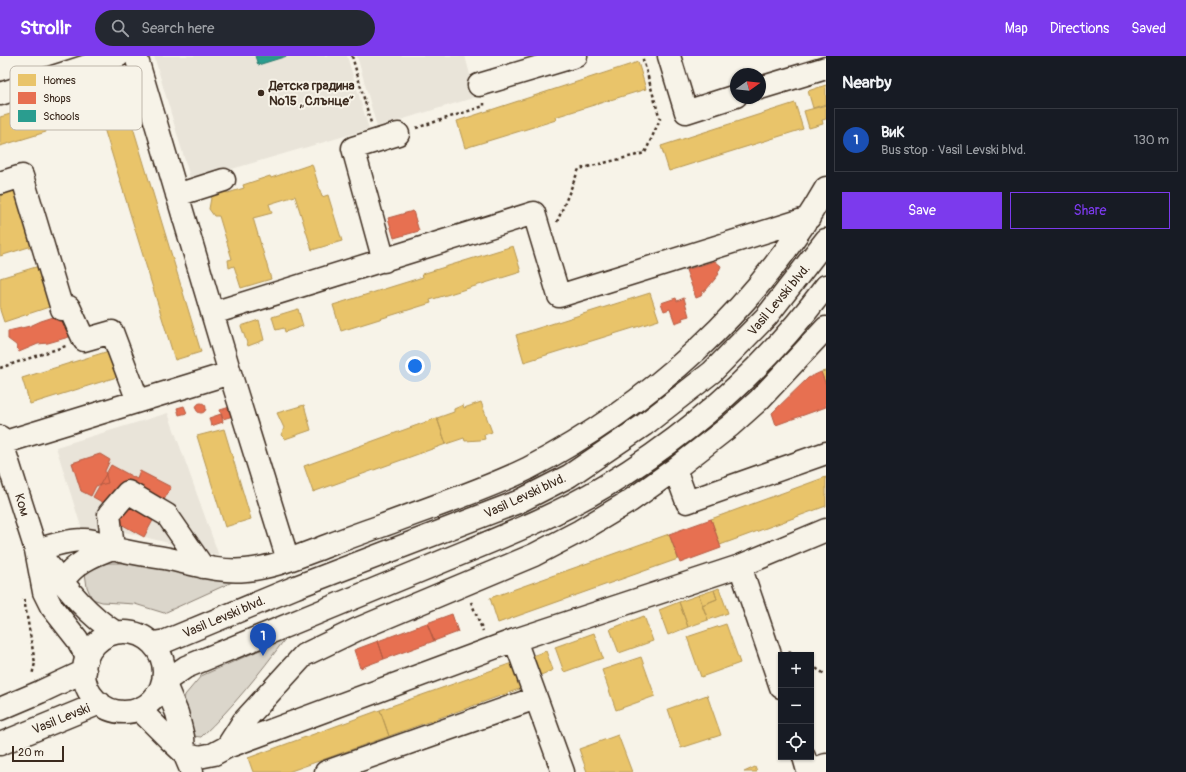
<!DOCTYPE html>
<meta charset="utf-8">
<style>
:root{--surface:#171b24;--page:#242831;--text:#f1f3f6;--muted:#9ea1a6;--line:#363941;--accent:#7c3aed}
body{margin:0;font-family:Pangolin,sans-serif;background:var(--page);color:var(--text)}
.controls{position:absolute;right:12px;bottom:12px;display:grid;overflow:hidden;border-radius:0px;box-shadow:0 1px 3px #0004}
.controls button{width:36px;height:36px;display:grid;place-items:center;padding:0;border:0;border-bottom:1px solid var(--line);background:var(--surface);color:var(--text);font:20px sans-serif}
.compass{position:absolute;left:730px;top:12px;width:36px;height:36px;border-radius:50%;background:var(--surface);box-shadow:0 1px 3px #0004;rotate:75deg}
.scale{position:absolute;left:12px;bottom:10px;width:52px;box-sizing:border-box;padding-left:4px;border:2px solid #3b2a1e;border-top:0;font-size:11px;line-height:14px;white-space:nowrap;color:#3b2a1e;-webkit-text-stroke:3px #f7f3e8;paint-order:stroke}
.you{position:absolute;left:415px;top:310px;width:14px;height:14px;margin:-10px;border:3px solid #fff;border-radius:50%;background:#1a73e8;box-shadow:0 0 0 6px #1a73e833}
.badge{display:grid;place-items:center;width:26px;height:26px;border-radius:50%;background:var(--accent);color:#fff;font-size:13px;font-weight:700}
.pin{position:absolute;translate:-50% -33px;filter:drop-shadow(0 1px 2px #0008)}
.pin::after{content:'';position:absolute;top:21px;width:14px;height:12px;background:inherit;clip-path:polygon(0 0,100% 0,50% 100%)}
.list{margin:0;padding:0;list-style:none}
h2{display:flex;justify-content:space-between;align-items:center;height:52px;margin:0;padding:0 16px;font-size:17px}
h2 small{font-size:13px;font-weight:400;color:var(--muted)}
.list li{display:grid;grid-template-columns:26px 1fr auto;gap:12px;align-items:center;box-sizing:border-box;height:64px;margin:0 8px 8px;padding:0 8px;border:1px solid var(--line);border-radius:0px}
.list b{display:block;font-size:15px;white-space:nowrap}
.list p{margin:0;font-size:13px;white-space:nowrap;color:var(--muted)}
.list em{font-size:13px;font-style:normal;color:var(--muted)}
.actions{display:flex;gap:8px;padding:12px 16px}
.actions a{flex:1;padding:9px 0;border:1px solid var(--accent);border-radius:0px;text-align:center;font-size:14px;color:var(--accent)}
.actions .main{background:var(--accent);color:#fff}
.icon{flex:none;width:22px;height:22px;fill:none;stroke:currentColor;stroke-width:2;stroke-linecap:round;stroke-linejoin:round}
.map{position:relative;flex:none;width:826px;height:716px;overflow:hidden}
header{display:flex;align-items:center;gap:24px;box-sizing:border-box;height:56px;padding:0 20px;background:var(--accent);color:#fff}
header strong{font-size:19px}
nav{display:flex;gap:22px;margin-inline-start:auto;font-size:14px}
.search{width:280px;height:36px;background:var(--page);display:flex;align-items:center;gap:10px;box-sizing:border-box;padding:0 14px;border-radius:22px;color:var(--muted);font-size:15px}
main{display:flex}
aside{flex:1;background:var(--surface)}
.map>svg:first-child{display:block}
.built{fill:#e9e4d9}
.green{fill:#dbd6cb;stroke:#8b8074}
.homes{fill:#e9c46a;stroke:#b59653}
.shops{fill:#e76f51;stroke:#b35a42}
.schools{fill:#2a9d8f;stroke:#2f7a6d}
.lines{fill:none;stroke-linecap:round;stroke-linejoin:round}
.minor-casing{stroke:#3b2a1e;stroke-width:25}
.major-casing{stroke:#3b2a1e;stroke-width:25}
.path{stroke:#3b2a1e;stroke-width:2.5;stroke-dasharray:3 3;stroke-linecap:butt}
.minor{stroke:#f7f3e8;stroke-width:22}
.major{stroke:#f7f3e8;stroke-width:22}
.poi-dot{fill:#3b2a1e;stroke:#f7f3e8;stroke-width:1.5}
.labels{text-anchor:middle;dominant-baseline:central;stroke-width:4;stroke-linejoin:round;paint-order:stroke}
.poi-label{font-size:13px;font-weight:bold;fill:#3b2a1e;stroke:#f7f3e8;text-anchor:start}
.street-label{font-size:13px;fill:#3b2a1e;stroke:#f7f3e8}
.key{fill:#f7f3e8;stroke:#bfb7ab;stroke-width:1}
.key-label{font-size:11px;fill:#3b2a1e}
</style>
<header>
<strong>Strollr</strong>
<div class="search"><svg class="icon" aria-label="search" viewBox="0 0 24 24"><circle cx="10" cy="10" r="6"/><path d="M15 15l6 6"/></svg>Search here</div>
<nav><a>Map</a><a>Directions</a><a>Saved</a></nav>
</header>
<main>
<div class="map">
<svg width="826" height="716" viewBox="0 0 826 716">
<rect width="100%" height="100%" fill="#f7f3e8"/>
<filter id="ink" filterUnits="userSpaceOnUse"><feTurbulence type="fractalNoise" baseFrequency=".025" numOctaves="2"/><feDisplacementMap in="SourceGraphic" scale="8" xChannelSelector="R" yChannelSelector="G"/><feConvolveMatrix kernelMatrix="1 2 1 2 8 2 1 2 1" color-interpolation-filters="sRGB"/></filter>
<g filter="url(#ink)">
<path class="built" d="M154 0H347L369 73 191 125Z
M357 0H465L476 41 377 71Z
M168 357 219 500 129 477 104 473 83 477 56 391Z"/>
<path class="green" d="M102 507H135L241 522 164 557 135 548 102 546 92 543 87 531 85 517Z
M285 583C259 618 233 651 201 681L192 680 180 661 185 639 201 620Z"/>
<path class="homes" d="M638 6 646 33 555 61 556 64 465 92 457 65Z
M119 25 201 296 175 304 92 33Z
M826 29V48L813 52 808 35Z
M795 47 803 73 669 115 661 90Z
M826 49V63L822 64 823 68 809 72 804 55Z
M38 50 46 76 0 90V61Z
M312 108 322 141 328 139 342 185 312 194 295 140 269 148 272 157 253 162 271 223 241 232 234 210 229 212 228 204 232 203 219 160H214L209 153 211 142 214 138 224 135 228 137 244 132 243 129 270 120 271 122Z
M13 129 32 190 0 200V133Z
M513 190 521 216 430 244 431 247 341 275 333 249 423 221 422 218Z
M39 210 52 250 4 266 0 254V222Z
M650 237 659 264 524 306 516 279Z
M298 253 303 270 285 276 284 272 276 274 272 261Z
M259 264 264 284 248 290 241 270Z
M112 294 120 320 30 348 22 322Z
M826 315V329L821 316Z
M481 346 492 376 484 379 485 383 480 384 465 385 464 382 446 388 437 362 454 356V353L463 349 464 352Z
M304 349 311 374 285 383 281 379 284 372 277 357Z
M437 362 446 388 313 436 304 410Z
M224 373 251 463 225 471 197 380Z
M826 421V450L720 489 711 463Z
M669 478 678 503 498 567 490 542Z
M719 532 728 557 708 564 702 549 717 543 714 534Z
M714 534 717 543 702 549 699 539Z
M699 539 708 564 688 571 679 546Z
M679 546 688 571 668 579 659 554Z
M644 560 653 585 619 597 610 573Z
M726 568 740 607 701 621 687 581Z
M594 577 603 602 564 616 555 591Z
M546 595 553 614 536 621 529 601Z
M641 601 655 640 616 654 602 614Z
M512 607 522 632 389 680 380 654Z
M707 639 721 679 681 692 668 653Z
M380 654 389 680 288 716H253L248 702Z
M618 679 632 716H587L579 693Z
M755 711 757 716H744Z"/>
<path class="shops" d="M413 155 419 175 394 182 388 162Z
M715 205 721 210 718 217 719 218 706 234 702 236 701 240 696 242 686 214Z
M676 242 677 245 684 242 689 260 682 262 683 264 675 267 670 253 664 255 661 247Z
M69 256 76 279 48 287 38 288 19 296 16 289 8 283V275L30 270 41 265Z
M821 316 826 329V351L776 369 772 357 808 322Z
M196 352a5 5 0 1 1 10 0a5 5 0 1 1-10 0Z
M184 350 187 357 179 359 177 352Z
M230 351 233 360 223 363 220 354Z
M221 358 223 366 211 370 209 362Z
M100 398 110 404 105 415 108 427 96 430 91 440 81 435 72 407Z
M111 409 137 423 140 415 171 431 144 481 114 464 118 455 93 441Z
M711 463 721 492 680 507 669 478Z
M452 558 458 576 434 585 427 567Z
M427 567 434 585 384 603 378 585Z
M378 585 384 603 360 612 354 594Z"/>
<path class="schools" d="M255 0H287L258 9Z"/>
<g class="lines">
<g class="minor-casing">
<path id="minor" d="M136 0 230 317 288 504
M669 0 686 56 736 40
M479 29 576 0
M760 32 826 12
M0 38 118 0
M0 127 22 120 62 253 69 251 84 284 112 276 138 345
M177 139 224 124
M384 205 353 92 398 78
M213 257 534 157 559 240 809 162
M0 381 36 494 44 536 51 550 77 583 87 601
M2 387 230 317
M675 413 687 446 826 397
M113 492 109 458 128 436 167 459 203 511
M36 494C51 490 67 484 82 484 94 483 102 489 113 492 129 497 147 499 164 502 191 507 218 517 246 514 270 512 292 503 313 495 337 486 360 477 384 469 431 451 482 435 527 413 650 349 757 253 826 132
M37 495C61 524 83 556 115 576
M740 510 781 631
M62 526C75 507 91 500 113 492
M515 584 563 716
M164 626 177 657 183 681 184 697 192 716
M139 653 169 683 184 697 199 701 214 698 227 691 243 666 304 599 358 573 534 499 580 475 630 445 675 413 730 370 759 344 826 272
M227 691 515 584 740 510 826 474
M804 701 808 715 826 709
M326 716 536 642"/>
</g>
<g class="major-casing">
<path id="major" d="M84 616a40 40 0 1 1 80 0a40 40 0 1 1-80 0Z
M153 587 166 585 296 531 518 446 569 420 644 369 712 316 767 260 826 184
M164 626 186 611C267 578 348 544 429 511 488 486 549 464 605 430 691 378 766 311 826 230
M0 653 40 636 85 615
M0 688 100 647"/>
</g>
<path class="path" d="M352 0 371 67
M416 72 484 50V47
M557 166 579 113 645 97 660 63 642 0
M0 312 66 290
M24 543 35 607 32 619
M471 546 483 575
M789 595 795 599
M811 609 826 619"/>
<use href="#minor" class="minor"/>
<use href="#major" class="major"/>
</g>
</g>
<circle class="poi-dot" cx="261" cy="37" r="4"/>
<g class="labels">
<g class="poi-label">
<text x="269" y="30">Детска градина<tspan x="269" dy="15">№15 „Слънце“</tspan></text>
</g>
<g class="street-label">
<text transform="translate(779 244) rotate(-50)">Vasil Levski blvd.</text>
<text transform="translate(525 440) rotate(-25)">Vasil Levski blvd.</text>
<text transform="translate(22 449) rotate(72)">Ком</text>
<text transform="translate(224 561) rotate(-23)">Vasil Levski blvd.</text>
<text transform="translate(61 663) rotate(-22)">Vasil Levski</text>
</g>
</g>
<rect x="10" y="10" width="132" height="64" rx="6" class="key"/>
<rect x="18" y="18" width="18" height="12" fill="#e9c46a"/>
<rect x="18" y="36" width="18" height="12" fill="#e76f51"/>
<rect x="18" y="54" width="18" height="12" fill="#2a9d8f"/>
<g class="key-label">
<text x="43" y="28">Homes</text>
<text x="43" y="46">Shops</text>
<text x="43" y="64">Schools</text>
</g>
</svg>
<div class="controls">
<button>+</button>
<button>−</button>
<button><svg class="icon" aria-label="locate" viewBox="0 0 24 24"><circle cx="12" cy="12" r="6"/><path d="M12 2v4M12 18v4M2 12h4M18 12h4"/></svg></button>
</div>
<svg class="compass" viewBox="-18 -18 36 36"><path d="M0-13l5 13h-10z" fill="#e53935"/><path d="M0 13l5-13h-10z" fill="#9ea1a6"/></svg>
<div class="scale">20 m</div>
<div class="you"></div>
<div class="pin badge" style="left:263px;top:600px;background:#1a4fb4">1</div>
</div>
<aside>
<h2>Nearby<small></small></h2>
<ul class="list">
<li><span class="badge" style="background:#1a4fb4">1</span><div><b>ВиК</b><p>Bus stop · Vasil Levski blvd.</p></div><em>130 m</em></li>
</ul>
<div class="actions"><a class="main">Save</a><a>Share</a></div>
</aside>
</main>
